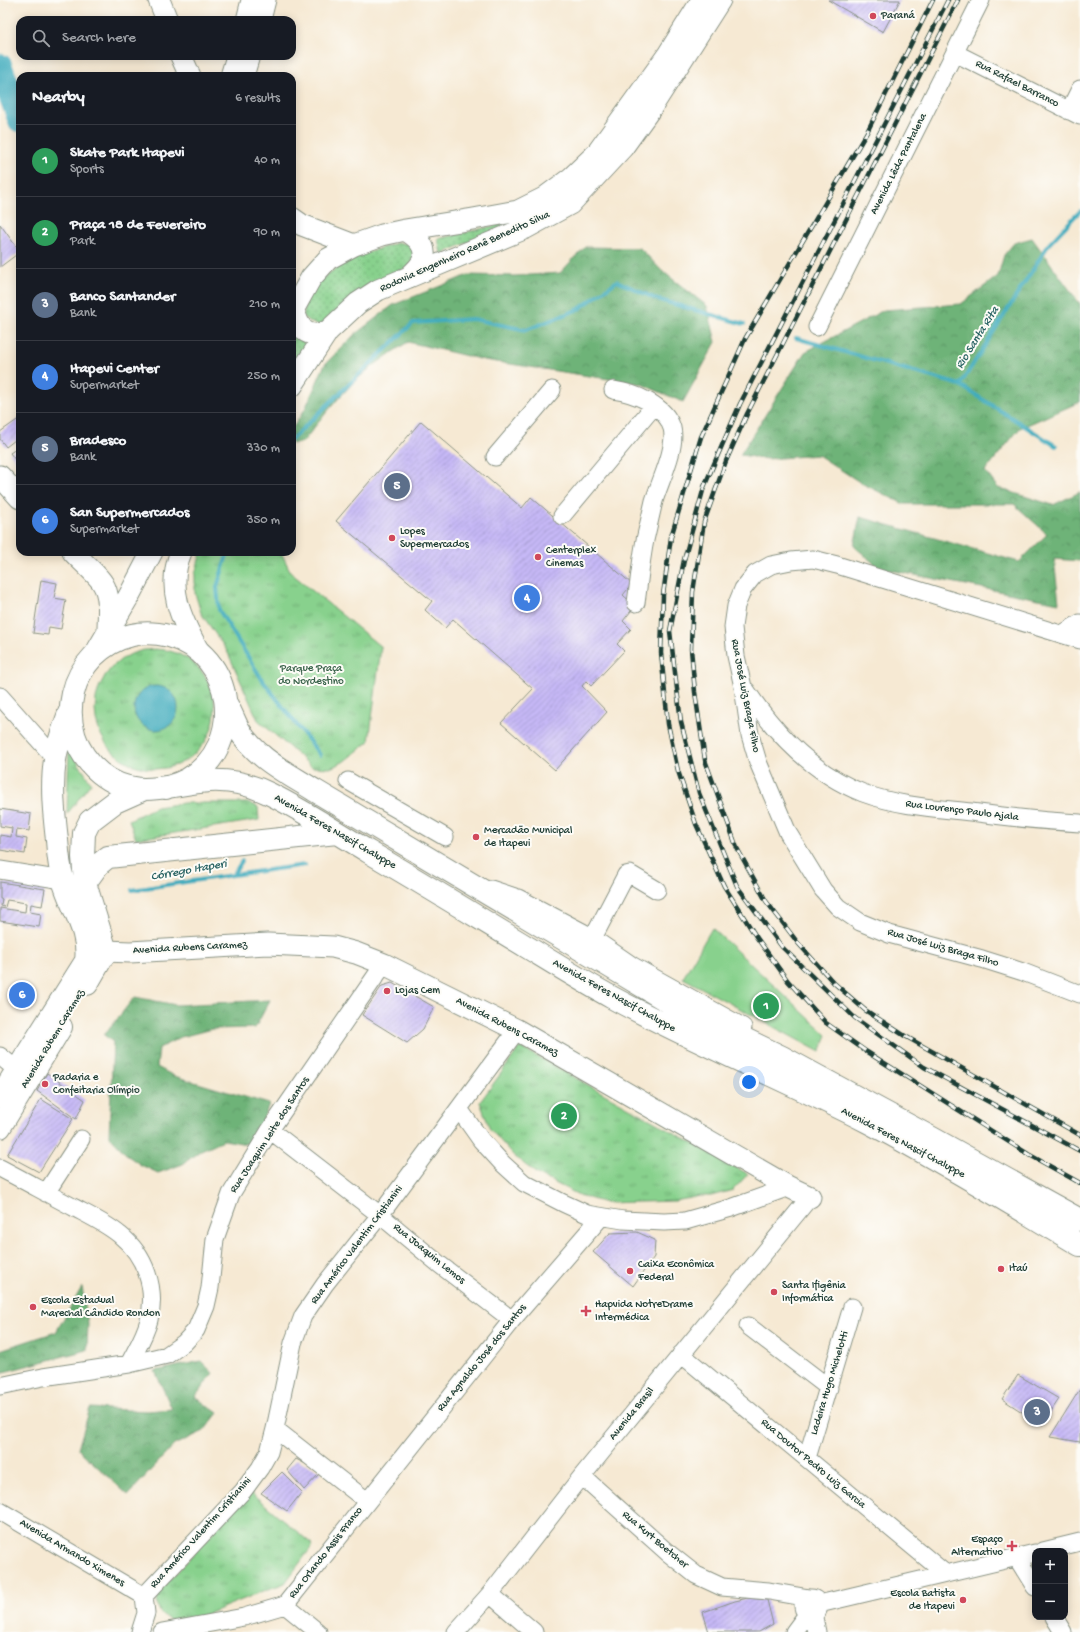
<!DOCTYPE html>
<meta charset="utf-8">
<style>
:root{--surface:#171b24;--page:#20242c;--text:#f1f3f6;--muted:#9ea1a6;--line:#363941;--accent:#d1495b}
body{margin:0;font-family:"Gochi Hand",sans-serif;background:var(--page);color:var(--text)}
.controls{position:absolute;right:12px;bottom:12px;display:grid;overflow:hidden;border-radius:8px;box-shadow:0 2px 10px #0003}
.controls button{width:36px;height:36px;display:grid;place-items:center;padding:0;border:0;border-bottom:1px solid var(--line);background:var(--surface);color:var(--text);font:20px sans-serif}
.you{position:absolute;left:749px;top:1082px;width:14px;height:14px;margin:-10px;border:3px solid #fff;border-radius:50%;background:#1a73e8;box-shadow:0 0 0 6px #1a73e833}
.badge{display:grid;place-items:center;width:26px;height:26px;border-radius:50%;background:var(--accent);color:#fff;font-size:13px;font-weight:700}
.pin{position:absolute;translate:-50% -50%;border:2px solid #fff;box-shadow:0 1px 4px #0006}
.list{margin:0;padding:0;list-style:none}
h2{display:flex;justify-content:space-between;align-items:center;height:52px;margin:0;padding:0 16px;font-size:17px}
h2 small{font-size:13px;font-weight:400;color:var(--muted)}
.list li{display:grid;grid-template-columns:26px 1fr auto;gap:12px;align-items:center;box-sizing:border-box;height:72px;padding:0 16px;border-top:1px solid var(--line)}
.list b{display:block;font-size:15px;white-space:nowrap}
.list p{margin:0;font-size:13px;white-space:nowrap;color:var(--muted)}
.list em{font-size:13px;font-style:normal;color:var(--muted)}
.icon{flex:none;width:22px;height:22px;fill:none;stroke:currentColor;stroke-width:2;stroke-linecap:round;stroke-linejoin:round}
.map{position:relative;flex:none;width:1080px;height:1632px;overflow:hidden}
.search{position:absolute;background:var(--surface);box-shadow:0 2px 10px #0003;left:16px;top:16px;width:280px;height:44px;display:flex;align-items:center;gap:10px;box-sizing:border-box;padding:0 14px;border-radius:12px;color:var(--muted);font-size:15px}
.panel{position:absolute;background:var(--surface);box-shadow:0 2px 10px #0003;left:16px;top:72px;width:280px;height:484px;border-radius:12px}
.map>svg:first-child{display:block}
.grass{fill:url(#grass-dots);stroke:#548760}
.forest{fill:url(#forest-crowns);stroke:#467856}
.park{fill:url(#park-tufts);stroke:#548760}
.garden{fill:#88d18d;stroke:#548760}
.water{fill:#3facbe;stroke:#2f7479}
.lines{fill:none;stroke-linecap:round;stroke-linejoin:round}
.stream{stroke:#3facbe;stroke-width:4}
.river{stroke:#3facbe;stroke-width:25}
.building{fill:url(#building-hatch)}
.minor-casing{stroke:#8a9384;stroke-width:19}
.major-casing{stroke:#8a9384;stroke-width:23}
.highway-casing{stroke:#8a9384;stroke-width:24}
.minor{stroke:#fff;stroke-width:17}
.major{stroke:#fff;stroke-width:21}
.highway{stroke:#fff;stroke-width:22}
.rail-casing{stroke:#1f3d34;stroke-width:4.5}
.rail{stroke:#fdfcf7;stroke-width:3;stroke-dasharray:9;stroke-linecap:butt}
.poi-dot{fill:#d1495b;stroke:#fdfcf7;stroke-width:1.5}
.labels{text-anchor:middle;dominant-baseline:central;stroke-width:4;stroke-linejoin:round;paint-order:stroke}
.poi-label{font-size:11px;fill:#1f3d34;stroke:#fdfcf7;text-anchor:start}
.street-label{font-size:11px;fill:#1f3d34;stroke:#fdfcf7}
.park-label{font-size:11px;fill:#39624a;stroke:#fdfcf7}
.water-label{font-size:12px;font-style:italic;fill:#2a6464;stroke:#fdfcf7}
</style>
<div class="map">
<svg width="1080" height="1632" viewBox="0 0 1080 1632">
<defs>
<pattern id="grass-dots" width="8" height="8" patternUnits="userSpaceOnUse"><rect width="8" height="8" fill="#88d18d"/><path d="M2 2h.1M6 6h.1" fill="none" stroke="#6fab74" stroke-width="1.8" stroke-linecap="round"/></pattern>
<pattern id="forest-crowns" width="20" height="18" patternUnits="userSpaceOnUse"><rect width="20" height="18" fill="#6eb378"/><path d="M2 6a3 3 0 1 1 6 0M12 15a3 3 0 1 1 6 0" fill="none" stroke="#5a9363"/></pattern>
<pattern id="park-tufts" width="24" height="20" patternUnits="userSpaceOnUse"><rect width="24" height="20" fill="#88d18d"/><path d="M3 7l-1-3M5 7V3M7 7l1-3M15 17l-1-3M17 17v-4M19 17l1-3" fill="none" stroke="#6fab74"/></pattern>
<pattern id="building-hatch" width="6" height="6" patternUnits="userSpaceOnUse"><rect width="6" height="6" fill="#c6b8f6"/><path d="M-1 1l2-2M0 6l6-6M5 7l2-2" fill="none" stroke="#a097c8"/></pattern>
</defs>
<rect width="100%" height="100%" fill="#fdfcf7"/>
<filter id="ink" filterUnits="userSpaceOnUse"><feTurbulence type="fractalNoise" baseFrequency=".025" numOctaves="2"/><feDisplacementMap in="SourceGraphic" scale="8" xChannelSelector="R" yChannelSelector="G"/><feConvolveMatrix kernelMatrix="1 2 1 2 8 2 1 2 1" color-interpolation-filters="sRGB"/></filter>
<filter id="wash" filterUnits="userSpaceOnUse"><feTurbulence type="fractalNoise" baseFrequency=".012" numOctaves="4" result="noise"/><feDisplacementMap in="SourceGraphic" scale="16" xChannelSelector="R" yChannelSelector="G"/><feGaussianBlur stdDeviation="0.9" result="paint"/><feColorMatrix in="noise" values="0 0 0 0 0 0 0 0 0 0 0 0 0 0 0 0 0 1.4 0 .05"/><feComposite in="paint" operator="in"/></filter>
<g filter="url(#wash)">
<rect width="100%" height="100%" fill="#f6e9d3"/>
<path class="grass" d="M522 219 441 254 438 239Z
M397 243 412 244 417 264 320 325 312 323 303 317 307 294 321 279 344 263 369 252Z
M292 334 311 347 292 374Z"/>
<path class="forest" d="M1032 238 1080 304V402L1020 428 985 471 998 488 1053 505 1080 492V561L1054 559 1059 603 879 568 854 546 860 517 1019 562 1047 534 1014 504H904L861 483 818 455 767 459 740 455 805 352 884 310 961 304 998 276 1004 255 1014 243Z
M585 247 640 248 661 270 707 306 716 342 683 402 641 384 484 360 408 342C389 354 370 367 353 383 335 401 319 421 303 442L292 444V429L305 409 325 364 354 335 393 305 468 275 515 276 560 273Z
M135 997 176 1005 270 1000 255 1028 212 1029 181 1037 159 1048 157 1067 174 1076 269 1104 253 1145 224 1140 201 1150 183 1164 158 1173 141 1165 128 1156 109 1136 113 1042 104 1035C115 1023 124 1009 135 997Z
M82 1287 88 1323 87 1350 0 1373V1350L56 1332Z
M201 1361 213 1373 195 1397 218 1413 204 1431 174 1445 128 1495 78 1449 90 1408 147 1411 172 1409 155 1371Z"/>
<path class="park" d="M201 552H281L291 573 381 647 369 742 343 762 330 768 312 767 258 720 227 651 201 613 195 593V574Z
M95 709a60 60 0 1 1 120 0a60 60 0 1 1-120 0Z
M69 748 91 783 67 814Z
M184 803H248L258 807 259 820 136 839 129 820 156 807Z
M520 1047 748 1174 733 1190 711 1196H700L675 1201 605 1203 579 1195 537 1174 514 1156 490 1129 480 1102Z
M250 1492 313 1545 285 1583 266 1590 185 1623C167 1622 154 1614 158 1593Z"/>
<path class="garden" d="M712 928 827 1035 820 1052 683 978Z"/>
<path class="water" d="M134 708a22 22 0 1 1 44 0a22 22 0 1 1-44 0Z"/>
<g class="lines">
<path class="stream" d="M796 338 960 385
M292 439 413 323 473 319 526 330 579 309 617 281 656 299 744 324
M1056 446 960 385 1049 244 1080 211
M228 552 217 587 219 610 263 681 320 755
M233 875 305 865
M132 890 233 875 242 861"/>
<path class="river" d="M0 66 20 120"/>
</g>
<g id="blocks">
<path class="building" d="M828 0H900L883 32Z
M0 224 20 252 0 267Z
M20 418V465H19L10 453 19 447 15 440 6 447 0 439V432Z
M421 421 522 508 531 497 632 584 623 595 635 606 623 621 631 629 617 644 624 651 591 686 586 681 582 686 607 712 555 770 501 723 533 689 453 619 445 628 425 610 432 601 336 521Z
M41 580 57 583 54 598 66 600 61 629 49 627 48 635 33 633Z
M0 809 31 814 29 831 17 829 16 837 27 839 25 854 0 850V835L11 837 12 828 0 826Z
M0 882 45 889 42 906 31 904 30 912 41 914 39 927 0 921V908L25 912 26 903 7 900 5 907 1 906 2 899H0Z
M392 983 434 1007 423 1029 407 1043 362 1015 382 986Z
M47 1073 85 1100 76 1119 37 1091Z
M41 1099 73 1119 39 1172 7 1155Z
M637 1232 655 1240 654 1257 633 1286 593 1252 610 1233Z
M1018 1375 1059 1399 1042 1425 1002 1399Z
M1080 1389V1442L1050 1437Z
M296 1459 321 1472 304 1490 287 1470Z
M282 1472 302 1492 287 1511 261 1493Z
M748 1598 767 1600 773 1624 759 1632H709L703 1612 735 1601Z"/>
</g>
</g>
<g filter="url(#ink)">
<use href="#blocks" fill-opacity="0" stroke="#8a9384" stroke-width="1"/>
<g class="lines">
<g class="minor-casing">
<path id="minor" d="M245 20 250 0
M262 20 267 0
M955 53 1080 116
M229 76 235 56
M245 76 251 56
M1069 111 1080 89
M817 327 981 0
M613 390C634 393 665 404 672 428 677 448 660 481 654 501 651 514 648 527 645 540 641 560 639 582 636 603
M495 457 552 390
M562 516 654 406
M1062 634 1080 623
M1080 640 837 565 813 559 791 561 771 565 755 574 743 589 736 606 733 627 736 656 743 687 750 735 758 762 788 833 823 890 838 907 860 922 889 934 982 959 1023 972 1080 994
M746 690C775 733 814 774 863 793 898 806 935 808 971 812 1007 817 1043 821 1080 823
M0 696 55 758
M348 781 445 837
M0 870 63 880
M491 889 518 898 588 935 633 966 743 1027
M593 938 626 875 630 874 657 890
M0 1056 17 1070
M459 1109 481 1140 502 1163 524 1183 563 1203 587 1214 623 1220 664 1222 685 1221 731 1208 789 1187
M270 1130 380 1215 439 1264 512 1320
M0 1168C25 1181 50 1195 75 1208 90 1216 107 1224 120 1235 145 1255 157 1288 149 1320 145 1336 136 1350 129 1364
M46 1193 81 1139
M748 1326 829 1388
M681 1354 946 1574
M0 1386 43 1377 129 1364 167 1355 184 1343 196 1330 206 1306 210 1288 215 1239 231 1194 270 1130 384 964
M275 1429 367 1501
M807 1458 852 1307
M582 1476 667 1552 696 1575 722 1587 769 1591 809 1598
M0 1511 144 1596
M1043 1551 1080 1542
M1017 1558 1035 1587
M490 1594 534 1632
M803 1606a8 8 0 1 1 16 0a8 8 0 1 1-16 0Z
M819 1604 1035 1553
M285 1605 512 1320 601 1217
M285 1605 318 1632
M813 1613 817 1632
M1054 1617 1063 1632
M140 1632 146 1613 144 1596 243 1491 260 1468 269 1452 275 1429 293 1343 303 1316 325 1284 380 1215 517 1030
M162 1632 244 1617 285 1605
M456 1632 490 1594 582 1476 810 1197
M794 1632 808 1613"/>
</g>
<g class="major-casing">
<path id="major" d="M159 0 167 20
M181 56 190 76
M292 218 302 225 354 245
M405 230C415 236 428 245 423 260 421 266 414 272 409 277
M293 308C299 328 305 340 328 331
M292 312 311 278 328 259 354 245 382 235 405 230 473 219 518 211 544 198 571 178 597 153 667 56 702 0
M292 386 328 331 358 303 378 290 526 228 570 204 623 147 651 108 720 0
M0 476 20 498
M73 552C79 559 99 576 103 584 111 597 108 615 108 630
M181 552C166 588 181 619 198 650
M95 654 129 596 152 552
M106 951 130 952 268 944 333 947 356 953 384 964 517 1030 789 1187 810 1197"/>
</g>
<g class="highway-casing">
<path id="highway" d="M227 705C231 712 234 720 238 728 254 757 287 773 314 790L674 1005 782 1057 932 1138 1080 1220
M166 788C173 785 181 783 188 779 246 745 236 654 169 636 157 633 144 632 132 635 68 650 49 731 100 773 136 802 170 783 210 781 230 780 252 785 270 794 304 811 336 832 369 852 422 883 474 915 527 947 555 964 584 982 613 998 696 1043 784 1079 868 1122 940 1160 1010 1203 1080 1245
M85 883 98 865 108 857 337 833
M87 984 106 951 85 883 83 857 84 833 90 821 115 802 142 790
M0 1097 86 961C90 930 70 907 63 879 59 867 58 853 57 840 54 814 51 786 55 760 57 744 64 728 69 713
M0 1127 61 1027"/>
</g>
<use href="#minor" class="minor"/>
<use href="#major" class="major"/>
<use href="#highway" class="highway"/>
<g class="rail-casing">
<path id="rail" d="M933 0 867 132 745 339 701 437 671 537 663 595 661 653 668 724 678 771 696 824 724 886 757 938 788 981 826 1023 867 1052 1028 1154 1080 1183
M948 0 740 404 704 487 684 560 670 631 681 722 699 793 737 886 782 947 855 1018 924 1067 1080 1151
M958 0 747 414 726 461 704 522 693 592 691 649 695 692 705 760 737 848 766 901 798 943 834 983 865 1010 905 1036 1080 1135"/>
</g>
<use href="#rail" class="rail"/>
</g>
</g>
<g class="poi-dot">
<circle cx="873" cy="16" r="4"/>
<circle cx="392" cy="538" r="4"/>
<circle cx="538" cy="557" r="4"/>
<circle cx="476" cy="837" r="4"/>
<circle cx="387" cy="991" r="4"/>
<circle cx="45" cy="1084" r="4"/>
<circle cx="1001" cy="1269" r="4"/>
<circle cx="630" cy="1271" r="4"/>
<circle cx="774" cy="1292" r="4"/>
<circle cx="33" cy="1307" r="4"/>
<path d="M584 1305h4v4h4v4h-4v4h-4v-4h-4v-4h4z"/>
<path d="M1010 1540h4v4h4v4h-4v4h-4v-4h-4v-4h4z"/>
<circle cx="963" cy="1600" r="4"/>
</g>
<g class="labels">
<g class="poi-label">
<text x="881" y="16">Paraná</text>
<text x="400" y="532">Lopes<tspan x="400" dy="13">Supermercados</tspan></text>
<text x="546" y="551">Centerplex<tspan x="546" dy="13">Cinemas</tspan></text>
<text x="484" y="831">Mercadão Municipal<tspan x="484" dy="13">de Itapevi</tspan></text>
<text x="395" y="991">Lojas Cem</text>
<text x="53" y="1078">Padaria e<tspan x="53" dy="13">Confeitaria Olímpio</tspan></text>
<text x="638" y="1265">Caixa Econômica<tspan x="638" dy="13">Federal</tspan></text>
<text x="1009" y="1269">Itaú</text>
<text x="782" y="1286">Santa Ifigênia<tspan x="782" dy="13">Informática</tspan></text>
<text x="41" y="1301">Escola Estadual<tspan x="41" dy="13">Marechal Cândido Rondon</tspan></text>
<text x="595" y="1305">Hapvida NotreDrame<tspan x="595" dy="13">Intermédica</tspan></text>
<text x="1003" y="1540" text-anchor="end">Espaço<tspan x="1003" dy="13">Alternativo</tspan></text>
<text x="955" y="1594" text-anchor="end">Escola Batista<tspan x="955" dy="13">de Itapevi</tspan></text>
</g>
<g class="street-label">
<text transform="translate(1017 84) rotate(27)">Rua Rafael Barranco</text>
<text transform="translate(899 164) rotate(-63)">Avenida Lêda Pantalena</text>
<text transform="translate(465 252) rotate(-24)">Rodovia Engenheiro Renê Benedito Silva</text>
<text transform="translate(745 696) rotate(79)">Rua José Luiz Braga Filho</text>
<text transform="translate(962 811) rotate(7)">Rua Lourenço Paulo Ajala</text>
<text transform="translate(335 832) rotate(30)">Avenida Feres Nascif Chaluppe</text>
<text transform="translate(190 948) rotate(-3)">Avenida Rubens Caramez</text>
<text transform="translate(943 948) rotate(16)">Rua José Luiz Braga Filho</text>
<text transform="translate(614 996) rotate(29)">Avenida Feres Nascif Chaluppe</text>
<text transform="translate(507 1027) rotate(28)">Avenida Rubens Caramez</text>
<text transform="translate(53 1039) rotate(-59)">Avenida Rubem Caramez</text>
<text transform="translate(270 1135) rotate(-57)">Rua Joaquim Leite dos Santos</text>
<text transform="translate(903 1143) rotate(28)">Avenida Feres Nascif Chaluppe</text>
<text transform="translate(357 1245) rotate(-53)">Rua Américo Valentim Cristianini</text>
<text transform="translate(429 1254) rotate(39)">Rua Joaquim Lemos</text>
<text transform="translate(482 1358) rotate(-51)">Rua Agnaldo José dos Santos</text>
<text transform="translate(830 1383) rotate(-73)">Ladeira Hugo Michelotti</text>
<text transform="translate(632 1414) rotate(-51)">Avenida Brasil</text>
<text transform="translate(813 1464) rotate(40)">Rua Doutor Pedro Luiz Garcia</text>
<text transform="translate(201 1533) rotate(-48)">Rua Américo Valentim Cristianini</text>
<text transform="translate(655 1540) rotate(40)">Rua Kurt Boetcher</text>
<text transform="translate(72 1553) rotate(31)">Avenida Armando Ximenes</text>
<text transform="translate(326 1553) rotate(-52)">Rua Orlando Assis Franco</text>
</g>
<g class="park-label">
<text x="311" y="669">Parque Praça<tspan x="311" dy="13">do Nordestino</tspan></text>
</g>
<g class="water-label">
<text transform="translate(978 338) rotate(-58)">Rio Santa Rita</text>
<text transform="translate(189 871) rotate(-10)">Córrego Itaperi</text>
</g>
</g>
</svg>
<div class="controls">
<button>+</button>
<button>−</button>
</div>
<div class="you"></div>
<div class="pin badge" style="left:766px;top:1006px;background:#2e9e5b">1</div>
<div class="pin badge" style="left:564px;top:1116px;background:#2e9e5b">2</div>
<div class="pin badge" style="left:1037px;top:1412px;background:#5c6f8a">3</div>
<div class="pin badge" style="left:527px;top:598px;background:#3f7fe0">4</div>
<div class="pin badge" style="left:397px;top:486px;background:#5c6f8a">5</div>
<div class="pin badge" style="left:22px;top:995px;background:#3f7fe0">6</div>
<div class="search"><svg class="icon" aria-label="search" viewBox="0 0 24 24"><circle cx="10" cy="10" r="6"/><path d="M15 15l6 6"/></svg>Search here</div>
<section class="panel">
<h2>Nearby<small>6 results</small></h2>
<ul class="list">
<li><span class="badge" style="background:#2e9e5b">1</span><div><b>Skate Park Itapevi</b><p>Sports</p></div><em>40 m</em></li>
<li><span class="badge" style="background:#2e9e5b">2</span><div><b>Praça 18 de Fevereiro</b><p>Park</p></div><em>90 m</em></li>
<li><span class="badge" style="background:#5c6f8a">3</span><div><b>Banco Santander</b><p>Bank</p></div><em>210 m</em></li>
<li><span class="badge" style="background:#3f7fe0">4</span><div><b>Itapevi Center</b><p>Supermarket</p></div><em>250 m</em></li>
<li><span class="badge" style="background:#5c6f8a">5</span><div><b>Bradesco</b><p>Bank</p></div><em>330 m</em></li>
<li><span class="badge" style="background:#3f7fe0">6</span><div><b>San Supermercados</b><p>Supermarket</p></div><em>350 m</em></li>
</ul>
</section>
</div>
